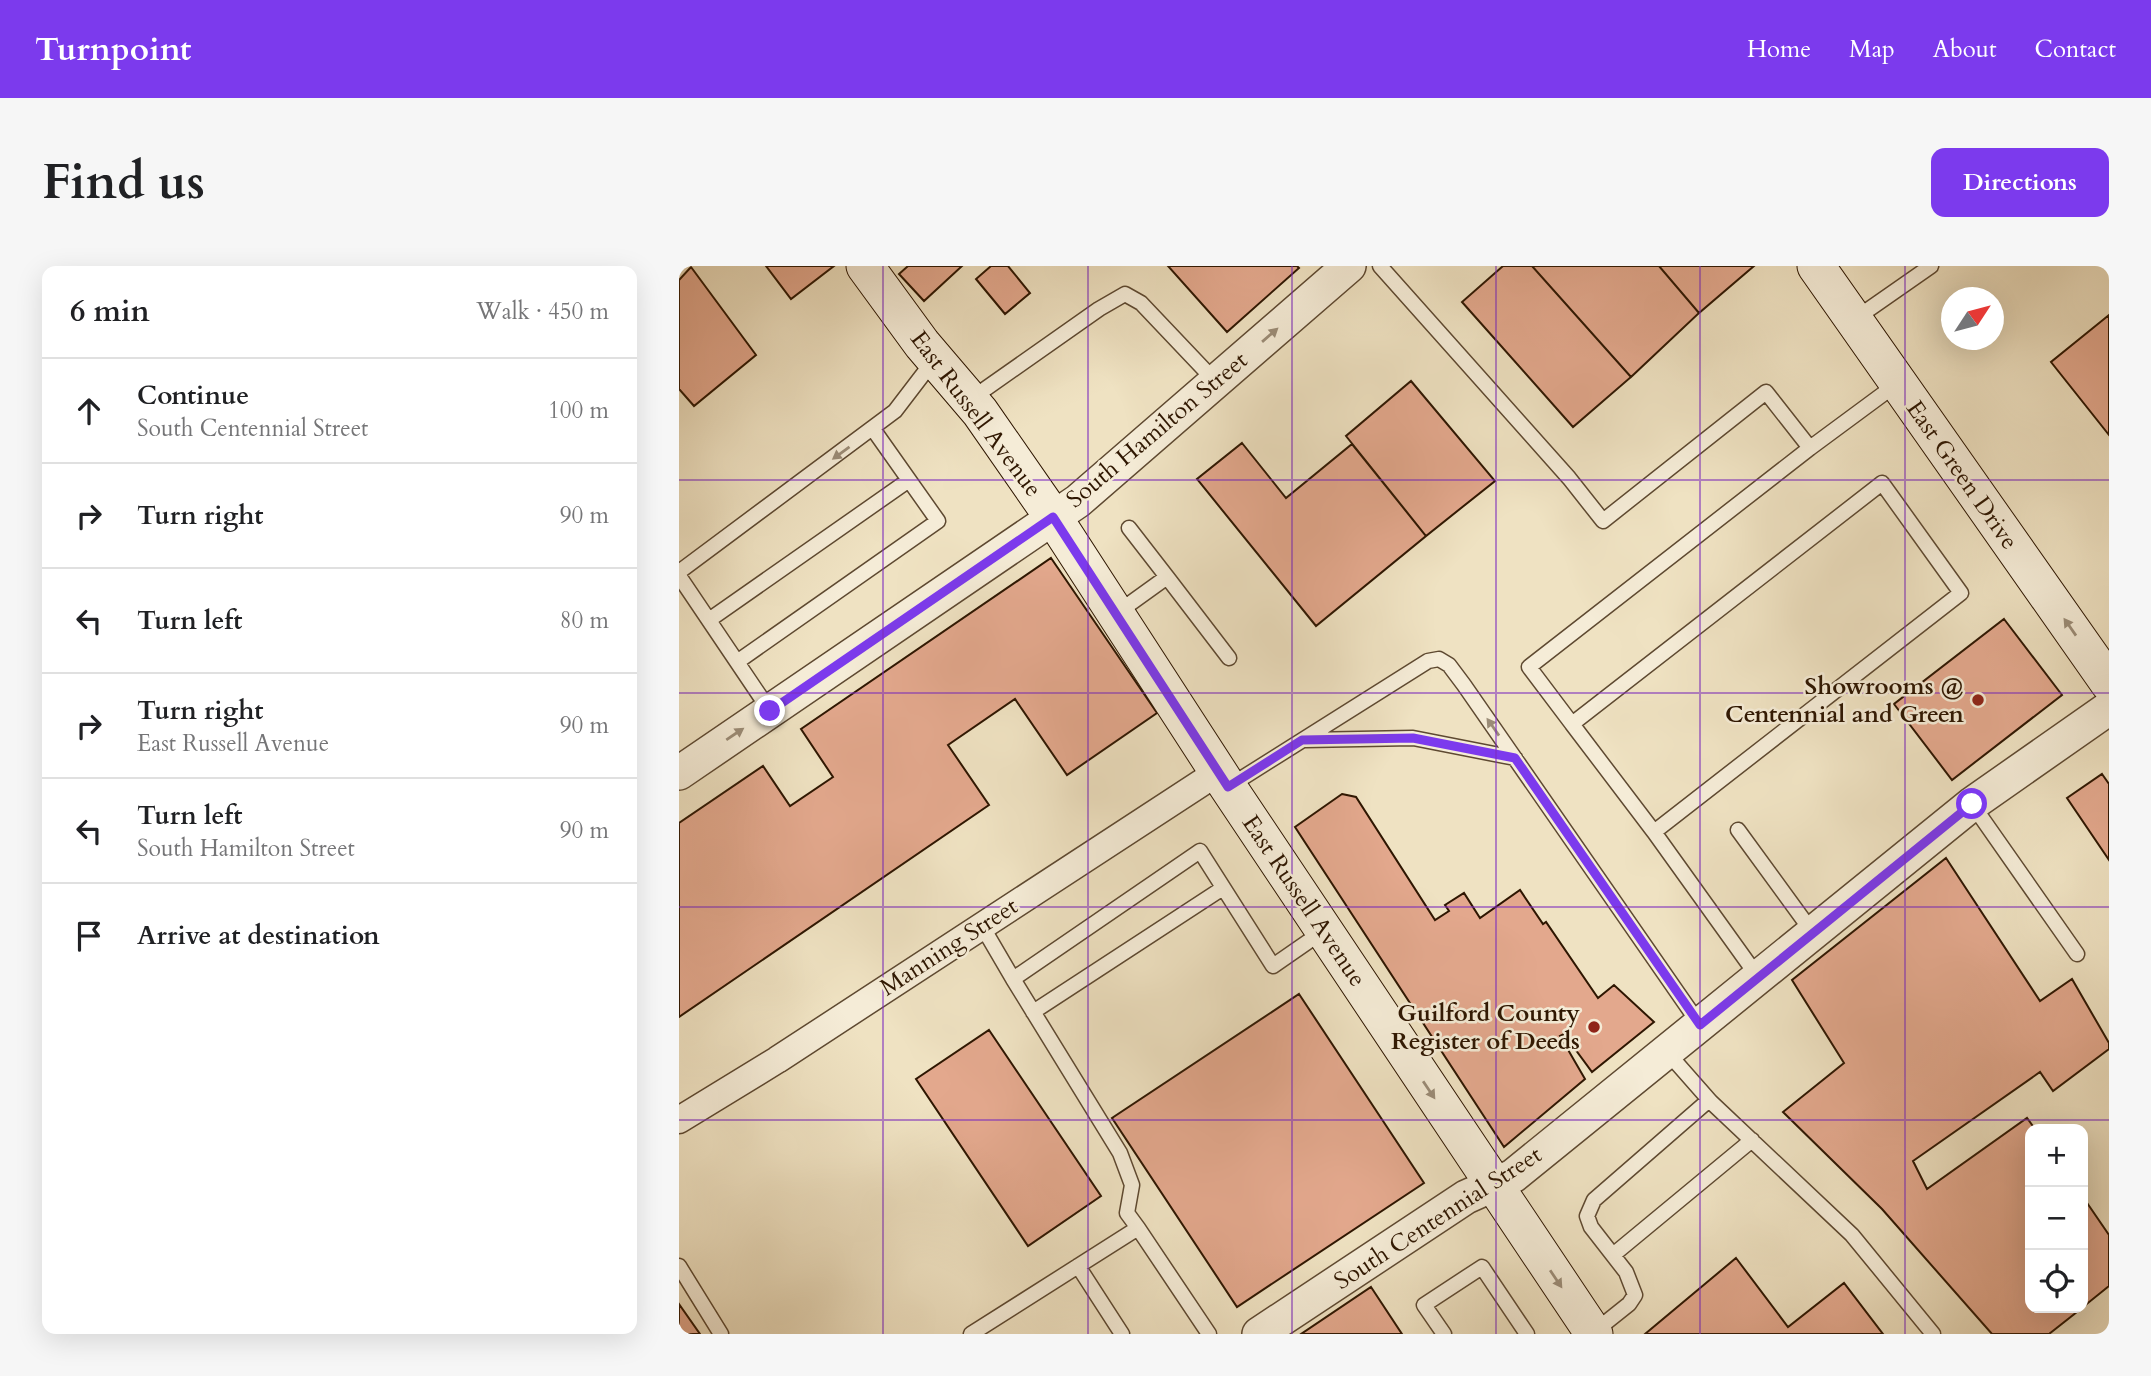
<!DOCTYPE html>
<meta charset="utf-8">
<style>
:root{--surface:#fff;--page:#f6f6f6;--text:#202124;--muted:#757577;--line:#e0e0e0;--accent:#7c3aed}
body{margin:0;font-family:Cardo,serif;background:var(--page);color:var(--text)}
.controls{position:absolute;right:21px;bottom:21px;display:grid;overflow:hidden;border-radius:14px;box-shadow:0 7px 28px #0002}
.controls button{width:63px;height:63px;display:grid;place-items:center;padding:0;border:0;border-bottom:2px solid var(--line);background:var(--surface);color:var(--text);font:35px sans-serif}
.compass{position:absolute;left:1262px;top:21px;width:63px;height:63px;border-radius:50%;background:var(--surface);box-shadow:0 7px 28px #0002;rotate:54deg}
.stop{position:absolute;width:21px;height:21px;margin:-16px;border:5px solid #7c3aed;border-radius:50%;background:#fff}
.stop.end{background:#7c3aed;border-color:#fff;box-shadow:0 2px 7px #0008}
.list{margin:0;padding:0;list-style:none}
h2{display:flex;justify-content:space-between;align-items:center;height:91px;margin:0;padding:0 28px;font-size:30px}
h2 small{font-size:23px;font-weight:400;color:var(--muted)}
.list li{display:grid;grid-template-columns:46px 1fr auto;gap:21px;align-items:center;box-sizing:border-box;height:105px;padding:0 28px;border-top:2px solid var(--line)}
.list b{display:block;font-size:26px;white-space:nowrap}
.list p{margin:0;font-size:23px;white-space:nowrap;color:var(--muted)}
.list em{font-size:23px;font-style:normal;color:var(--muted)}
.icon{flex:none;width:38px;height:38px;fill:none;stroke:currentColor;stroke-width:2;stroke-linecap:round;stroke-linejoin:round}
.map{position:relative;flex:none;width:1430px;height:1068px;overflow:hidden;border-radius:14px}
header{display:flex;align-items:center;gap:42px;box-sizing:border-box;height:98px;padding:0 35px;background:var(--accent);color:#fff}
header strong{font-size:33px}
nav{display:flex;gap:38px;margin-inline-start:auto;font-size:24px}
.intro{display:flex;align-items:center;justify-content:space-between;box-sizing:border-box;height:168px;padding:0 42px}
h1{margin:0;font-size:49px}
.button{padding:18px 32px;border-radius:14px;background:var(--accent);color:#fff;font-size:24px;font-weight:700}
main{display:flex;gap:42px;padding:0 42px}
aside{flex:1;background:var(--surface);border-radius:14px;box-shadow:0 7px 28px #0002}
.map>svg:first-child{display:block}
.building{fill:#e3a88d;stroke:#2e1601;stroke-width:2}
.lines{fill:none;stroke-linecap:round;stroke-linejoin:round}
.service-casing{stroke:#5e4931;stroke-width:17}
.minor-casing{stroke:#5e4931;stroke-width:29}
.tertiary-casing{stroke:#5e4931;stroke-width:36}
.secondary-casing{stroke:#2e1601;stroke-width:39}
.service{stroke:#f5ecd7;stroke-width:14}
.minor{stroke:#f5ecd7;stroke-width:26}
.tertiary{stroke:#f5ecd7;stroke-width:33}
.secondary{stroke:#f5ecd7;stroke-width:37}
.oneway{fill:#9b8c77}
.route{stroke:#7c3aed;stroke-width:9}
.grid{fill:none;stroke:#7b2cbf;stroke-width:2;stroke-opacity:0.55}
.poi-dot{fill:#8f2418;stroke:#f5ecd7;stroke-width:2.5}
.labels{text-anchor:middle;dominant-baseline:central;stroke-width:5;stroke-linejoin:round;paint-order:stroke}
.street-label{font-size:24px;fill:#2e1601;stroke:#f5ecd7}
.poi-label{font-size:24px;font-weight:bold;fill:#2e1601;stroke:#f5ecd7;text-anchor:end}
</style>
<header>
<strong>Turnpoint</strong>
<nav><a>Home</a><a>Map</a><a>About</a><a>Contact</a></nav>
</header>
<div class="intro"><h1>Find us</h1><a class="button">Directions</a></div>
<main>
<aside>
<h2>6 min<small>Walk · 450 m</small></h2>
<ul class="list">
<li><svg class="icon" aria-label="ahead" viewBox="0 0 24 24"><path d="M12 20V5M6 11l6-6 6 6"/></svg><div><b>Continue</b><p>South Centennial Street</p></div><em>100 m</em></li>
<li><svg class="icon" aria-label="right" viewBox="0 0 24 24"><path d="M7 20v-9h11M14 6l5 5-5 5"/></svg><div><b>Turn right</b></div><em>90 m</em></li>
<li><svg class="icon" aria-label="left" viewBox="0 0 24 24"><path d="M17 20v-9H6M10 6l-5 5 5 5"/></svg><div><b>Turn left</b></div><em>80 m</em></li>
<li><svg class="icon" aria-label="right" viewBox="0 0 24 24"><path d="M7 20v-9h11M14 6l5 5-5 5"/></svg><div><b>Turn right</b><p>East Russell Avenue</p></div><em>90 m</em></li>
<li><svg class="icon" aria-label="left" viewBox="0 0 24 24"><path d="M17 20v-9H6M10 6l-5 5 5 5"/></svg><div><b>Turn left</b><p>South Hamilton Street</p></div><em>90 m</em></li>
<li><svg class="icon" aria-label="arrive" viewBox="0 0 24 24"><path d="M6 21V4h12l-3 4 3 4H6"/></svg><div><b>Arrive at destination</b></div></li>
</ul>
</aside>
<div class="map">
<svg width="1430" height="1068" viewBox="0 0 1430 1068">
<rect width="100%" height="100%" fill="#efe2c2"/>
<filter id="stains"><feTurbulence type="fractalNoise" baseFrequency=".00286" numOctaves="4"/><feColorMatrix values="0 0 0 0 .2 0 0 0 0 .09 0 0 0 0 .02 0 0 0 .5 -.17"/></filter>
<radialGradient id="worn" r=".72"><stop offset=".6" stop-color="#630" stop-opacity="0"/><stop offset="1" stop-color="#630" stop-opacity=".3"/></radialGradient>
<path class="building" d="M87 0H155L112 33Z
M229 0H283L245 35 220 8Z
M312 0H329L351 27 326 48 297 13Z
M489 0H618L620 2 548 66Z
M824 0H853L952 111 894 161 783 36Z
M853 0H980L1020 47 952 111Z
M980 0H1075L1020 47Z
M12 1 77 89 15 140 0 123V14Z
M1430 49V169L1372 96Z
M732 115 816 215 747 270 667 170Z
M563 177 607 232 673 178 747 270 637 360 518 213Z
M372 292 478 447 388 509 336 433 269 479 310 539 0 751V557L84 500 111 540 154 511 122 463Z
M1325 353 1383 429 1273 514 1215 438Z
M1423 508 1430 518V594L1388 532Z
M663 528 677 531 756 654 770 645 766 639 785 627 801 652 841 624 864 658 867 656 919 732 935 719 975 756 913 806 885 768 881 770 906 813 825 881 616 561Z
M1267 592 1361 735 1393 713 1430 777V783L1374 825 1361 806 1234 895 1248 923 1348 852 1356 863H1351V1042H1403L1370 1068H1313L1203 943 1104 846 1165 797 1113 714Z
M620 728 745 917 558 1041 433 852Z
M310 764 422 930 349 980 237 813Z
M1404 931 1430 969V1020L1404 1041Z
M1057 992 1109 1061 1165 1017 1204 1068H966Z
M692 1021 723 1068H622Z
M0 1038 21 1068H0Z"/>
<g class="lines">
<g class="service-casing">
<path id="service" d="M701 0 890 212 924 255 1087 126 1131 182 850 401 893 458 1203 217 1282 327 975 566 1079 711
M1176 53 1252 0
M292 133 420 43 446 28 462 37 537 116
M1131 182 1219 117
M450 262 488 311
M0 306 216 145 255 94
M0 310 91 445
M438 347 488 311 550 392
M30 354 230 214
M58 396 259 255 194 163
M893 458 975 566
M626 474 734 472 836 492
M549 521 749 395 760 393 770 399 785 419 1021 759
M1293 538 1398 688
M1059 564 1134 667
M303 660 334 713
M354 746 544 622
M988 786 1032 836 1173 969 1254 1068
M459 962 530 1068
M934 989 1073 874
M0 1000 42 1068
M399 1000 443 1068
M915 1066 950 1038 956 1029 947 1006 912 961 908 950 915 934 1030 834
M292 1068 459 962 448 947 453 919 441 887 334 713 521 585 594 700 643 666
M765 1068 745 1039 803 1001 848 1068"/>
</g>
<g class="minor-casing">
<path id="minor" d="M0 854 98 794 539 506"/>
</g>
<g class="tertiary-casing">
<path id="tertiary" d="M0 507 399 235 670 0
M580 1068 787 931 834 910 1293 538 1430 442"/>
</g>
<g class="secondary-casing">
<path id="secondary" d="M186 0 243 78 301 146 374 251 549 521 915 1068
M1137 0 1430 417"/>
</g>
<use href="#service" class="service"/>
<use href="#minor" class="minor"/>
<use href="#tertiary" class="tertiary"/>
<use href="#secondary" class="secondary"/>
</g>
<defs><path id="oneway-solid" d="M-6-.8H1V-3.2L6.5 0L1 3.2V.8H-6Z" transform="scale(1.75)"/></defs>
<g class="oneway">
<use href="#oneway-solid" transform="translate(591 69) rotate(-41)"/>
<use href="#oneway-solid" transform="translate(162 187) rotate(144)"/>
<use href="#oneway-solid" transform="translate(1391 361) rotate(-125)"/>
<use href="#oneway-solid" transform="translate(814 461) rotate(-125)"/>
<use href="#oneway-solid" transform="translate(56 468) rotate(-34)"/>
<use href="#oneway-solid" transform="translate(750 824) rotate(56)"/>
<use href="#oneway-solid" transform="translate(877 1013) rotate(56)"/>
</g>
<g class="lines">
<path class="route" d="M91 445 374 251 549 521 623 474 734 472 836 492 1021 759 1293 538"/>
</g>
<path class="grid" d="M204 0V1068M409 0V1068M613 0V1068M817 0V1068M1021 0V1068M1226 0V1068M0 214H1430M0 427H1430M0 641H1430M0 854H1430"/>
<g class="poi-dot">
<circle cx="1299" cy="434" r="7"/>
<circle cx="915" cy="761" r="7"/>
</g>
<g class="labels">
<g class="street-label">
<text transform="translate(297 148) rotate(53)">East Russell Avenue</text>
<text transform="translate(478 164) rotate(-40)">South Hamilton Street</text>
<text transform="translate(1283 209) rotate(55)">East Green Drive</text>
<text transform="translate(625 635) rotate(56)">East Russell Avenue</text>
<text transform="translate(270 681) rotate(-33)">Manning Street</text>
<text transform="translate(759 952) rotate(-33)">South Centennial Street</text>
</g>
<g class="poi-label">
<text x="1285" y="420">Showrooms @<tspan x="1285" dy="28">Centennial and Green</tspan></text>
<text x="901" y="747">Guilford County<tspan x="901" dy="28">Register of Deeds</tspan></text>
</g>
</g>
<rect width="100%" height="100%" filter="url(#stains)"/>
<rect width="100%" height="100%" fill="url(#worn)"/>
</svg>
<div class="controls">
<button>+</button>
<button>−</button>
<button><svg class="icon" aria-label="locate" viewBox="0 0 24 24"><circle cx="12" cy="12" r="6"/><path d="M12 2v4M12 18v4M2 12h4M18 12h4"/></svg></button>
</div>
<svg class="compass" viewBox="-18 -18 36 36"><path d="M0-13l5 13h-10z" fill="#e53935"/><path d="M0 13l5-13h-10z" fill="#757577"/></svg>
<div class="stop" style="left:1293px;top:538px"></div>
<div class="stop end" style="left:91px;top:445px"></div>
</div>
</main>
